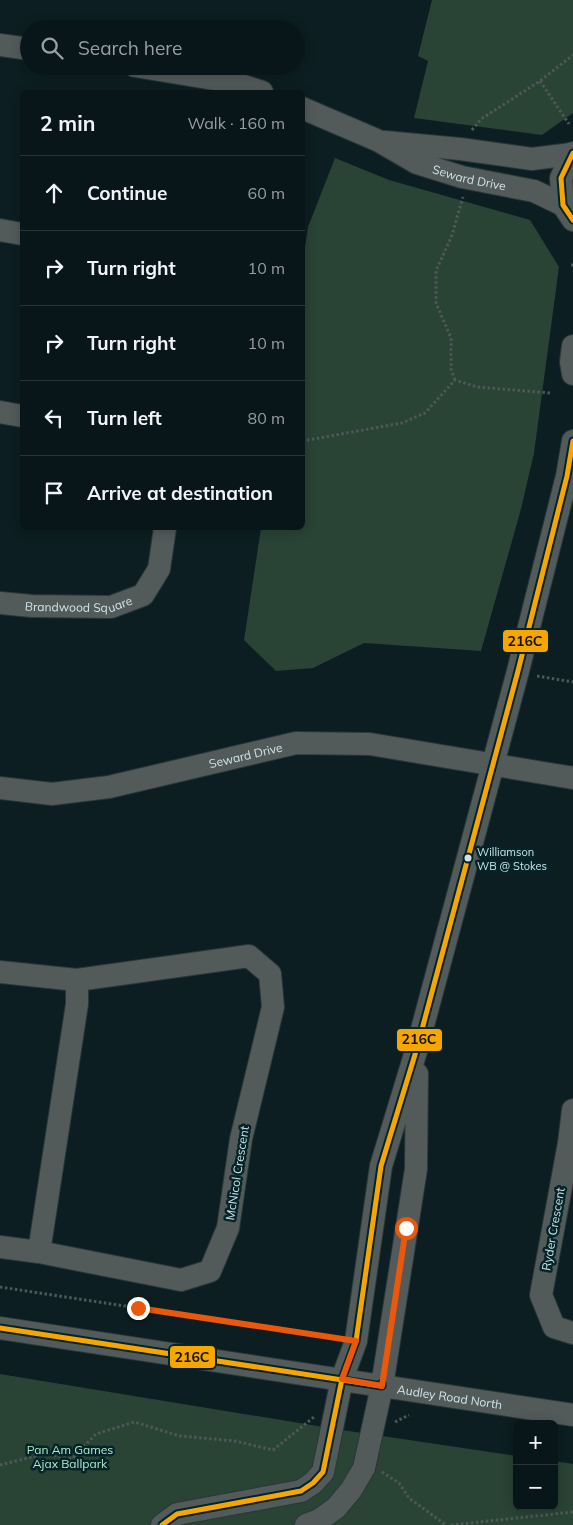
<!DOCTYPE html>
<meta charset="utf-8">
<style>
:root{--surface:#091619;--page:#121f22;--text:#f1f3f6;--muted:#999fa2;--line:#293538}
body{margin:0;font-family:Mulish,sans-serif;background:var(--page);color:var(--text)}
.controls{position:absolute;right:15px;bottom:15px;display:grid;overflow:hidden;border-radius:8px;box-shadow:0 2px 12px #0003}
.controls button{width:45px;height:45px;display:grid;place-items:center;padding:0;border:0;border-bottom:1px solid var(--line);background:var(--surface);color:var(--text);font:25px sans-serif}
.stop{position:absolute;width:15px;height:15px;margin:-11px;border:4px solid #ea580c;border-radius:50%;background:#fff}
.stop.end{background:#ea580c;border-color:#fff;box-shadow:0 1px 5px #0008}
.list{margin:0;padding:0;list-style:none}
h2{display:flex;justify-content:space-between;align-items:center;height:65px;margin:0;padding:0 20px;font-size:21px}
h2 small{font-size:16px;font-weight:400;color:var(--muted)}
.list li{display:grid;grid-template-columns:32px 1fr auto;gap:15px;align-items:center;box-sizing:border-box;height:75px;padding:0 20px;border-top:1px solid var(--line)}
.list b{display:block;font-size:19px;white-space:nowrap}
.list em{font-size:16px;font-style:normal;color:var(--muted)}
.icon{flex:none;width:28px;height:28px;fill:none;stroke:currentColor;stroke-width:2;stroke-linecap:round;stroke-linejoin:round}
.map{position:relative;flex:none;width:573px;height:1525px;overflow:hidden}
.search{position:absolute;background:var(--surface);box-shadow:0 2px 12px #0003;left:20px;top:20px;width:285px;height:55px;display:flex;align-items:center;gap:12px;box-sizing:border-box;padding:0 18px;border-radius:28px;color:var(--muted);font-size:19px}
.panel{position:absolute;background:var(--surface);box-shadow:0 2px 12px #0003;left:20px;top:90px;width:285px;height:440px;border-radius:8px}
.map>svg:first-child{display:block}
.green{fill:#294335}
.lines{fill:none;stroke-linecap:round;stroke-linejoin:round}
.minor-casing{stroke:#29383b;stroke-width:24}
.path{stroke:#4e5858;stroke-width:3;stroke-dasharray:2.5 2.5;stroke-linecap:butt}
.minor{stroke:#535a5a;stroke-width:22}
.bus-1-casing{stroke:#042429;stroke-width:9}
.bus-1{stroke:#f7a600;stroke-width:5}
.route{stroke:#ea580c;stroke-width:6}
.bus-dot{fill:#cfe4e8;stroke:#042429;stroke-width:2}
.labels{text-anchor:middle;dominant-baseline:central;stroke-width:5;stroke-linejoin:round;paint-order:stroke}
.bus-label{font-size:11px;fill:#cfe4e8;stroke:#042429;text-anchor:start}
.street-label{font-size:12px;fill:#cfe4e8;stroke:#042429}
.park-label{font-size:12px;fill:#aeebc4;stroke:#042429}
.line-badge{stroke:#042429;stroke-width:2}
.pale-badge-label{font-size:14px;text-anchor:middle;font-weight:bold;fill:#111}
</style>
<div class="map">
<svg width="573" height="1525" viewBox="0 0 573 1525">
<rect width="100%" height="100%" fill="#0c1e21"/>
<path class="green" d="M432 0H573V113L542 135 414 118 428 61 418 56Z
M335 158 389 180 530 220 559 267 534 453 521 509 481 651 364 643 313 668 276 671 244 640 261 528H302L303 261 308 227Z
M0 1374 342 1430 517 1456V1506H554V1461L573 1464V1525H0Z"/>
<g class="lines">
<g class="minor-casing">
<g id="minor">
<path d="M0 45 29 49"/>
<path d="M135 66 232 82 262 92"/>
<path id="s1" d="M302 108 379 141 417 163 462 177 534 191 563 205"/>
<path d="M385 142 460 149 532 159 572 154"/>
<path d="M573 153 561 178 563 205 573 220"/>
<path d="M0 230 22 234"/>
<path d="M573 346 571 362 573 374"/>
<path d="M0 412 22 416"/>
<path id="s2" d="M0 603 32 606 111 607 143 595 159 569 165 528"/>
<path id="s3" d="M0 788 52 794 109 787 296 743 370 744 573 778"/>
<path d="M0 972 77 980 249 956 270 974 273 1007 241 1139 228 1228 210 1271 181 1280 39 1252 77 1004V980"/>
<path d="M573 1110 569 1143 541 1295 554 1327 573 1333"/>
<path d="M0 1247 39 1252"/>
<path id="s4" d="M0 1328 573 1415"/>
<path d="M162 1525 177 1514 301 1491 313 1483 323 1472 342 1379 356 1341 381 1166 417 1048 518 671 567 476 573 441"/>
<path d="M306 1525 319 1520 336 1508 351 1490 364 1468 382 1386 416 1169 417 1074"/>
</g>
</g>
<path class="path" d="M540 81 569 124
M472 130 481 119 540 81 573 55
M571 265H573
M455 380 451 369V338L436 303V271L452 235 463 197
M302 441 402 423 425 413 455 380 477 387 551 393
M537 676 573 682
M0 1287 335 1338
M395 1422 409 1415
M0 1465 44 1454 73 1458 96 1434 134 1422 180 1436 235 1441 273 1450 314 1417
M382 1472 399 1483 409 1498 446 1525
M451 1525 573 1512"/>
<use href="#minor" class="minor"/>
<g class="bus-1-casing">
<path id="bus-1" d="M573 153 561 178 563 205 573 220
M0 1328 382 1386V1383
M162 1525 177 1514 301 1491 313 1483 323 1472 342 1379 356 1341 381 1166 417 1048 518 671 567 476 573 441"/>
</g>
<use href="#bus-1" class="bus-1"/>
</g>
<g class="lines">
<path class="route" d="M138 1308 356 1341 342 1379 382 1386 406 1228"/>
</g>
<circle class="bus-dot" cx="468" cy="858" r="4.5"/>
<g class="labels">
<g class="bus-label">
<text x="477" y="852">Williamson<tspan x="477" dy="14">WB @ Stokes</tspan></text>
</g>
<g class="street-label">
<text stroke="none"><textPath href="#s1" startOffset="182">Seward Drive</textPath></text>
<text stroke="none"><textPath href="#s2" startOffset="79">Brandwood Square</textPath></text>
<text stroke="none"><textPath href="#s3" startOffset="250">Seward Drive</textPath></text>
<text transform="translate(237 1173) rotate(-81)">McNicol Crescent</text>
<text transform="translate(553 1229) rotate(-80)">Ryder Crescent</text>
<text stroke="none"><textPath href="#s4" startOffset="455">Audley Road North</textPath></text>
</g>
<g class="park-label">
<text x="70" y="1449">Pan Am Games<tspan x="70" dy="14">Ajax Ballpark</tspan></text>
</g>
</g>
<g class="line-badge">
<rect x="502" y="629" width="47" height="24" rx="5" fill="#f7a600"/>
<rect x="396" y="1028" width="47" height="24" rx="5" fill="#f7a600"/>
<rect x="169" y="1345" width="47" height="24" rx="5" fill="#f7a600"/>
</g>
<g class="pale-badge-label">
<text x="525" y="646">216C</text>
<text x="419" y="1044">216C</text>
<text x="192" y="1362">216C</text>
</g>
</svg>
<div class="controls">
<button>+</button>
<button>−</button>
</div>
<div class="stop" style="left:406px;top:1228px"></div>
<div class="stop end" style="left:138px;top:1308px"></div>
<div class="search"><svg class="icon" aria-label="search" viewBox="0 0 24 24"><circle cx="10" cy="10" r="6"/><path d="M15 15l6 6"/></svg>Search here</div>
<section class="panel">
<h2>2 min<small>Walk · 160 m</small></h2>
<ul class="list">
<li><svg class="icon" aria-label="ahead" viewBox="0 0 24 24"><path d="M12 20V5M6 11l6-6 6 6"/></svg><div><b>Continue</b></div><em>60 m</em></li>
<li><svg class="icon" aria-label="right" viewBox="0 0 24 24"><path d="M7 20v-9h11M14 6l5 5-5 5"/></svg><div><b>Turn right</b></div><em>10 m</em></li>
<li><svg class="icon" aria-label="right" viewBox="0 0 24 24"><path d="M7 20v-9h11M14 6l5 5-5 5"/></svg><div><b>Turn right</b></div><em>10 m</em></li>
<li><svg class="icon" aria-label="left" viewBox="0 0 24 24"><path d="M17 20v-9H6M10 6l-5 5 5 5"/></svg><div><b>Turn left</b></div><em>80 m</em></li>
<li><svg class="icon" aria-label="arrive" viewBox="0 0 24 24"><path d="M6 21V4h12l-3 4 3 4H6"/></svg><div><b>Arrive at destination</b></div></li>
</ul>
</section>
</div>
